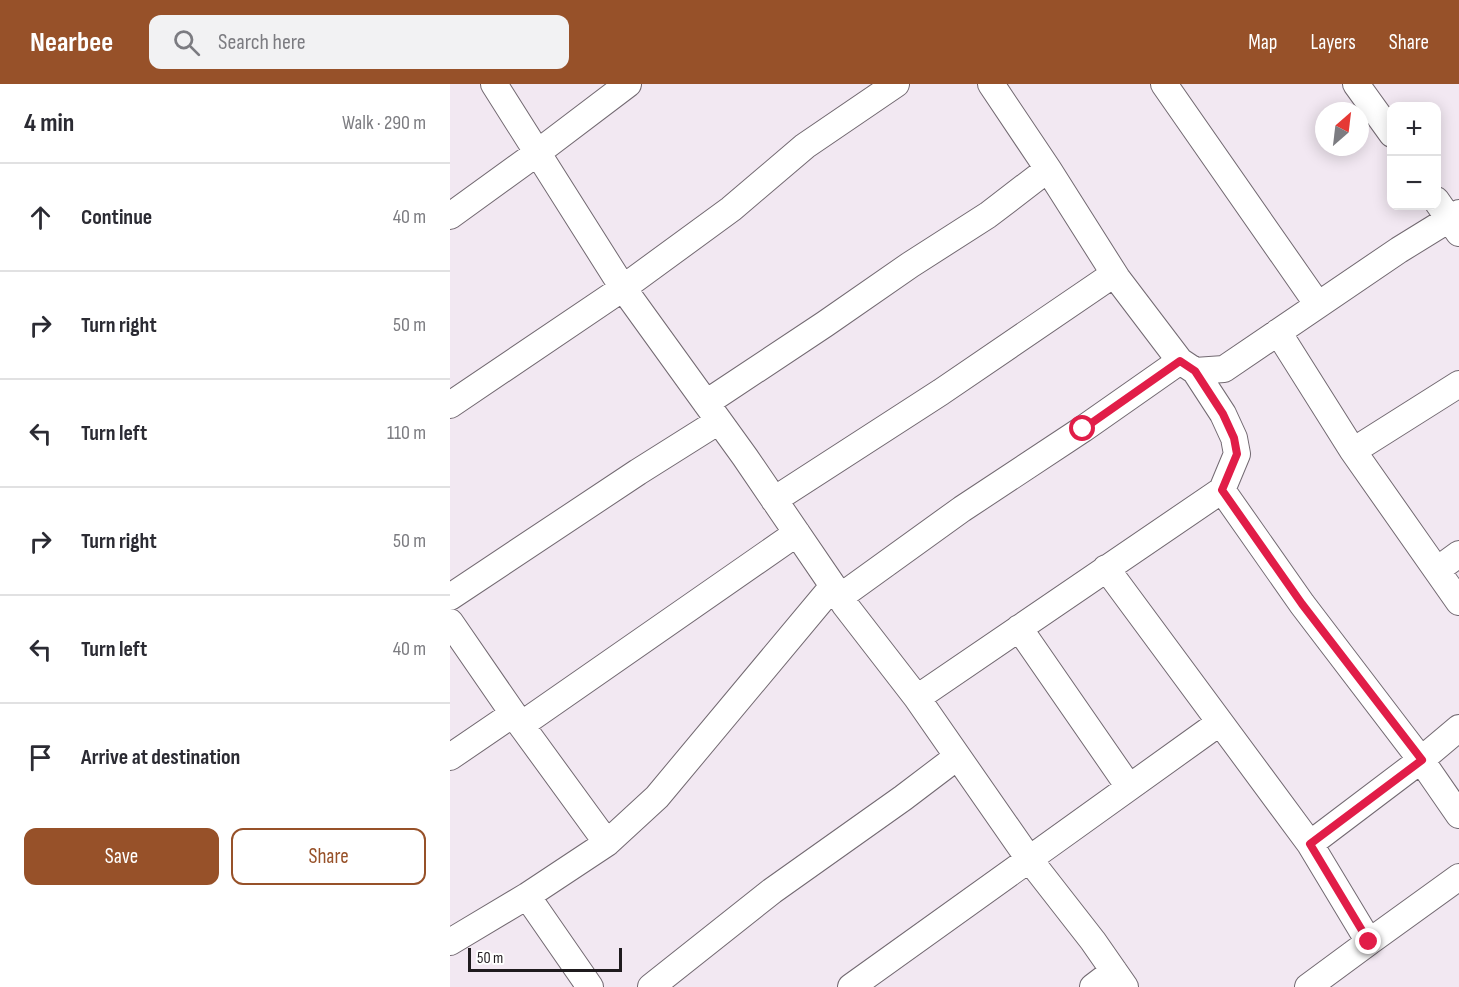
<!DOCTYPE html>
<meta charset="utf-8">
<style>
:root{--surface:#fff;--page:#f2f2f3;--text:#2b2b33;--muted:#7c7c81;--line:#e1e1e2;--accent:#975129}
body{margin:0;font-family:"Sofia Sans Condensed",sans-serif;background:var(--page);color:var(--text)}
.controls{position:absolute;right:18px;top:18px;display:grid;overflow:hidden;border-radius:12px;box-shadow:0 3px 15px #0003}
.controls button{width:54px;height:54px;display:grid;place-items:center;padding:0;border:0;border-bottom:2px solid var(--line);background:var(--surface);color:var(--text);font:30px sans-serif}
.compass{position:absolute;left:865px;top:18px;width:54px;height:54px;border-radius:50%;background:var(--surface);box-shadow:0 3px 15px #0003;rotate:28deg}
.scale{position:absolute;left:18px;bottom:15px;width:154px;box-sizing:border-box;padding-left:6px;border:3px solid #1f1b1e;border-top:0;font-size:16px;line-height:21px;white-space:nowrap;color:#1f1b1e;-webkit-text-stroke:4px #fff;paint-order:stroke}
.stop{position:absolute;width:18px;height:18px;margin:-14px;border:4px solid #e11d48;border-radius:50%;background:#fff}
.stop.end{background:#e11d48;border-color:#fff;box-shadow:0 2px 6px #0008}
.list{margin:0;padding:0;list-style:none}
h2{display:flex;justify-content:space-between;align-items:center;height:78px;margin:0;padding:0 24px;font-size:26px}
h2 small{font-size:20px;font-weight:400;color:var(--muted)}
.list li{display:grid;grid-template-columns:39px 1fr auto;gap:18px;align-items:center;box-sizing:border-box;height:108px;padding:0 24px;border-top:2px solid var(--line)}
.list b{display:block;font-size:22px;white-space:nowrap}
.list em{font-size:20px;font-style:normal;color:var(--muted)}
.actions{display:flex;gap:12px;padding:18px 24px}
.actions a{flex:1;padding:14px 0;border:2px solid var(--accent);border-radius:12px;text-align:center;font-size:21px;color:var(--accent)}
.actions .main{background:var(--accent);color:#fff}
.icon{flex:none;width:33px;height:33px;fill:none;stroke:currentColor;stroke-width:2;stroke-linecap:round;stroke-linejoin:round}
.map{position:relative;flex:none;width:1009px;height:903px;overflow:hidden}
header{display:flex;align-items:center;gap:36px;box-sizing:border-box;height:84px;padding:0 30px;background:var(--accent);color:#fff}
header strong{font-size:28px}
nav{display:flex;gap:33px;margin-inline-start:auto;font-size:21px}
.search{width:420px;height:54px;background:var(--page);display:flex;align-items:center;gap:15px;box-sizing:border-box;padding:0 21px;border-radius:12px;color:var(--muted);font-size:22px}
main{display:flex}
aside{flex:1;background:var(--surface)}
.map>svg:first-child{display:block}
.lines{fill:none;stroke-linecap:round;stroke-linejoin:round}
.minor-casing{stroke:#726971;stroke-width:28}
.minor{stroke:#fff;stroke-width:26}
.route{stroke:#e11d48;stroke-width:8}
</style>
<header>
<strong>Nearbee</strong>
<div class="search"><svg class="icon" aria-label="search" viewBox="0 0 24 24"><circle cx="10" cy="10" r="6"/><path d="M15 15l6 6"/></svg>Search here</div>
<nav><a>Map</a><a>Layers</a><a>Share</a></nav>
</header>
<main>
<aside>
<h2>4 min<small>Walk · 290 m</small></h2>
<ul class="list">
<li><svg class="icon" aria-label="ahead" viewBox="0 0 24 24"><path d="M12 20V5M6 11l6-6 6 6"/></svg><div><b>Continue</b></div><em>40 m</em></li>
<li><svg class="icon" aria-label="right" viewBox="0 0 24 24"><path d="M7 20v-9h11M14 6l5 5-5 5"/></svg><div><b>Turn right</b></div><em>50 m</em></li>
<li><svg class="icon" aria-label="left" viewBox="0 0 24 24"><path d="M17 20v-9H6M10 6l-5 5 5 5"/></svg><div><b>Turn left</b></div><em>110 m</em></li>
<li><svg class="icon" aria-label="right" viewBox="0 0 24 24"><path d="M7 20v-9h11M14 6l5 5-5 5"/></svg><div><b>Turn right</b></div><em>50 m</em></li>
<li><svg class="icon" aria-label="left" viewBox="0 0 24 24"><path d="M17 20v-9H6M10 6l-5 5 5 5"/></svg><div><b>Turn left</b></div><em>40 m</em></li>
<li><svg class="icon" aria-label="arrive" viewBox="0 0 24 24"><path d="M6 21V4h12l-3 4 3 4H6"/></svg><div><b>Arrive at destination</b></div></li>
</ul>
<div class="actions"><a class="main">Save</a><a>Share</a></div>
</aside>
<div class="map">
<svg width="1009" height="903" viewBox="0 0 1009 903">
<rect width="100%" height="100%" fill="#f2e8f2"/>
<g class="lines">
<g class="minor-casing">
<path id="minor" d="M44 0 173 204 295 373 383 502 395 521 467 614 579 775 643 857 675 903
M714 0 868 221
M906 0 942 50
M986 116 1009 149
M0 132 87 69 178 0
M828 248 903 367 1009 518
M745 287 774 285 949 166 1009 129
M256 319 375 240 460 181 538 131 598 85
M0 321 173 204 281 125 355 62 446 0
M903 367 1009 300
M772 406 852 520 971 676 1009 731
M324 416 491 308 664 190
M656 484 860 760 919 858 858 903
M987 486 1009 470
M0 513 188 388 269 337
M390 513 512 425 633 345 730 277
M0 538 71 641 157 759
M569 544 679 703
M467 614 772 406 787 370 784 354 773 330 745 287 730 277 667 194 598 85 541 0
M71 641 347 449
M0 673 63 630
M860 760 971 676 1009 644
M77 812 140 903
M0 858 77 812 157 759 207 713 383 502
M919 858 1009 793
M201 903 322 807 453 714 507 673
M401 903 769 639
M643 903 664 887"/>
</g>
<use href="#minor" class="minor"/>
</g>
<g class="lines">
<path class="route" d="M633 345 730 277 745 287 773 330 784 354 787 370 772 406 852 520 972 676 860 760 919 858"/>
</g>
</svg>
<div class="controls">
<button>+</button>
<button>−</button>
</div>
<svg class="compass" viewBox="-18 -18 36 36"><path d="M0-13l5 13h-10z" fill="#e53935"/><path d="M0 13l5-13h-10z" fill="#7c7c81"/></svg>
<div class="scale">50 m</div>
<div class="stop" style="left:633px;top:345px"></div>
<div class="stop end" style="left:919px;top:858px"></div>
</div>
</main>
